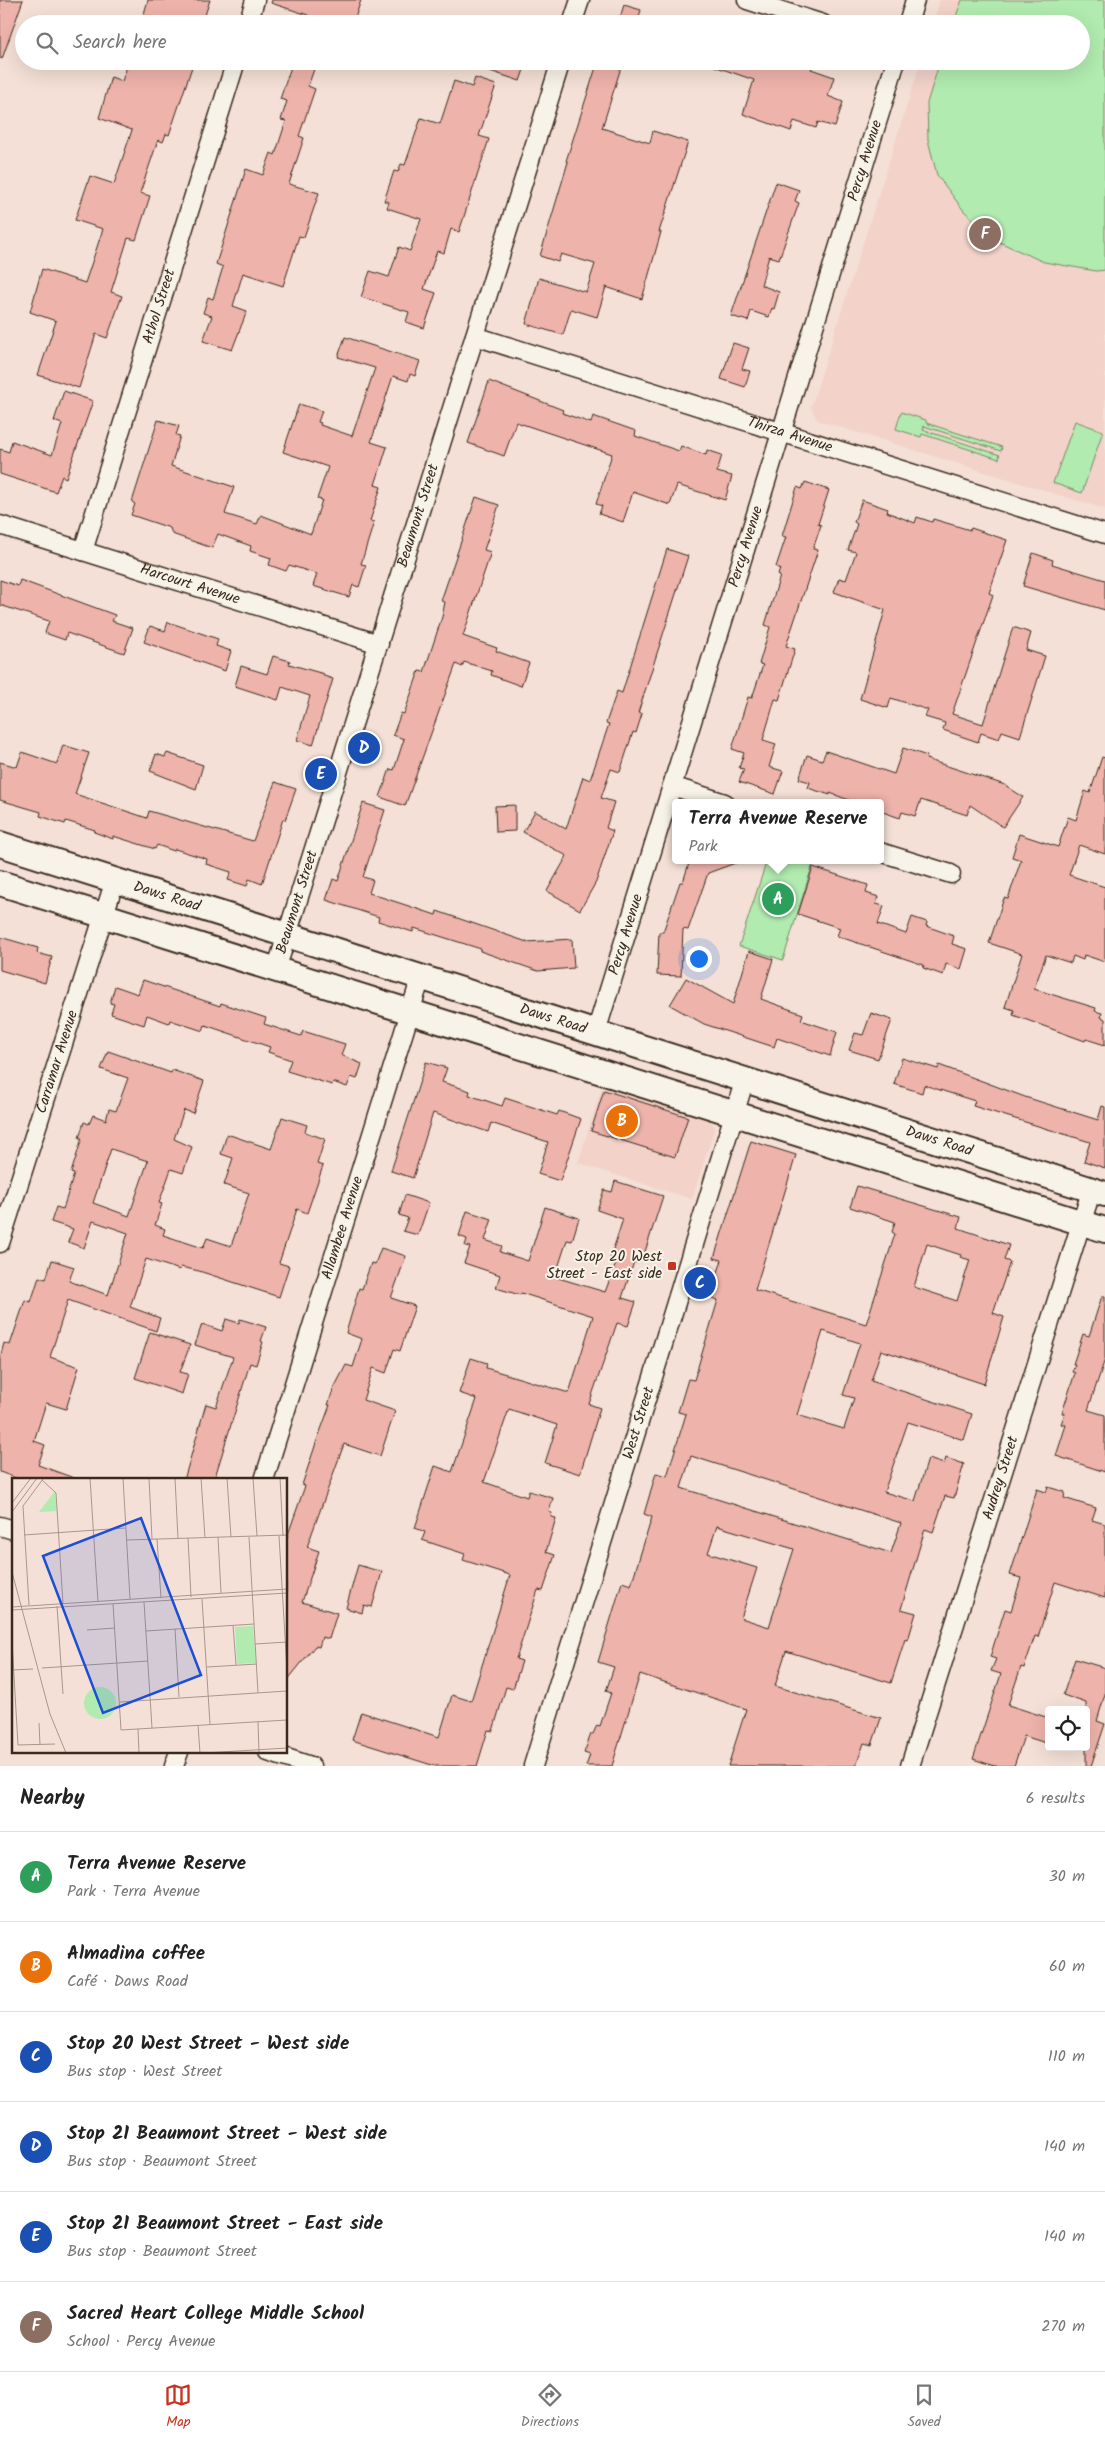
<!DOCTYPE html>
<meta charset="utf-8">
<style>
:root{--surface:#fff;--page:#f2f2f2;--text:#222;--muted:#767676;--line:#e0e0e0;--accent:#c8321e}
body{margin:0;font-family:Kalam,sans-serif;background:var(--page);color:var(--text)}
.controls{position:absolute;right:15px;bottom:15px;display:grid;overflow:hidden;border-radius:5px;box-shadow:0 5px 20px #0002}
.controls button{width:45px;height:45px;display:grid;place-items:center;padding:0;border:0;border-bottom:1px solid var(--line);background:var(--surface);color:var(--text);font:25px sans-serif}
.you{position:absolute;left:698px;top:958px;width:18px;height:18px;margin:-12px;border:4px solid #fff;border-radius:50%;background:#1a73e8;box-shadow:0 0 0 8px #1a73e833}
.badge{display:grid;place-items:center;width:32px;height:32px;border-radius:50%;background:var(--accent);color:#fff;font-size:16px;font-weight:700}
.pin{position:absolute;translate:-50% -50%;border:2px solid #fff;box-shadow:0 1px 5px #0006}
.popup{position:absolute;left:672px;top:799px;width:212px;height:65px;box-sizing:border-box;display:grid;place-content:center;border-radius:5px;background:var(--surface);filter:drop-shadow(0 1px 4px #0005);font-size:16px;white-space:nowrap;color:var(--muted)}
.popup b{font-size:19px;color:var(--text)}
.popup::after{content:'';position:absolute;left:50%;top:100%;margin-left:-10px;border:10px solid transparent;border-top-color:var(--surface)}
.list{margin:0;padding:0;list-style:none}
h2{display:flex;justify-content:space-between;align-items:center;height:65px;margin:0;padding:0 20px;font-size:21px}
h2 small{font-size:16px;font-weight:400;color:var(--muted)}
.list li{display:grid;grid-template-columns:32px 1fr auto;gap:15px;align-items:center;box-sizing:border-box;height:90px;padding:0 20px;border-top:1px solid var(--line)}
.list b{display:block;font-size:19px;white-space:nowrap}
.list p{margin:0;font-size:16px;white-space:nowrap;color:var(--muted)}
.list em{font-size:16px;font-style:normal;color:var(--muted)}
.icon{flex:none;width:28px;height:28px;fill:none;stroke:currentColor;stroke-width:2;stroke-linecap:round;stroke-linejoin:round}
.map{position:relative;flex:none;width:1105px;height:1766px;overflow:hidden}
.search{position:absolute;background:var(--surface);box-shadow:0 5px 20px #0002;left:15px;right:15px;top:15px;height:55px;display:flex;align-items:center;gap:12px;box-sizing:border-box;padding:0 18px;border-radius:28px;color:var(--muted);font-size:19px}
.sheet{height:605px;background:var(--surface)}
nav{display:flex;justify-content:space-around;align-items:center;box-sizing:border-box;height:70px;border-top:1px solid var(--line);background:var(--surface);font-size:14px;color:var(--muted)}
nav a{display:grid;justify-items:center;gap:2px}
nav .on{color:var(--accent)}
.map>svg:first-child{display:block}
.built{fill:#f2d2c9}
.green{fill:#b1ebaf;stroke:#768a66}
.building{fill:#eeb3ab;stroke:#3b2a1e;fill-rule:evenodd}
.lines{fill:none;stroke-linecap:round;stroke-linejoin:round}
.street-casing{stroke:#3b2a1e;stroke-width:21}
.secondary-casing{stroke:#3b2a1e;stroke-width:28}
.street{stroke:#f7f3e8;stroke-width:18}
.secondary{stroke:#f7f3e8;stroke-width:24}
.poi-dot{fill:#c8321e;stroke:#f7f3e8;stroke-width:2}
.labels{text-anchor:middle;dominant-baseline:central;stroke-width:4;stroke-linejoin:round;paint-order:stroke}
.street-label{font-size:15px;fill:#3b2a1e;stroke:#f7f3e8}
.poi-label{font-size:15px;fill:#3b2a1e;stroke:#f7f3e8;text-anchor:end}
.inset-road{fill:none;stroke:#aa978c;stroke-width:1}
.view{fill:#1d4ed8;fill-opacity:0.15;stroke:#1d4ed8;stroke-width:2.5}
.inset-edge{fill:none;stroke:#3b2a1e;stroke-width:2.5}
</style>
<div class="map">
<svg width="1105" height="1766" viewBox="0 0 1105 1766">
<rect width="100%" height="100%" fill="#f4e0d6"/>
<filter id="ink" filterUnits="userSpaceOnUse"><feTurbulence type="fractalNoise" baseFrequency=".02" numOctaves="2"/><feDisplacementMap in="SourceGraphic" scale="10" xChannelSelector="R" yChannelSelector="G"/><feConvolveMatrix kernelMatrix="1 2 1 2 8 2 1 2 1" color-interpolation-filters="sRGB"/></filter>
<g filter="url(#ink)">
<path class="built" d="M940 0H1105V509L817 420 811 407 921 61H1081V24H933Z
M603 1084 706 1116 715 1127 692 1199 578 1163Z"/>
<path class="green" d="M962 0H1105V270L1096 271 1044 262 997 241 964 211 937 175 928 140 927 103 940 61H1081V24H953Z
M901 412 926 420V423L1002 447 1001 451 924 426 923 430 1000 455 999 459 922 434 921 437 896 429Z
M1075 421 1103 431 1082 493 1053 483Z
M767 860H814L783 960 739 946Z"/>
<path class="building" d="M0 0H23L2 59 0 58Z
M148 0H210L202 24H141Z
M272 0H361L353 24H305L308 15 271 3Z
M624 5 641 10 637 24H618Z
M129 61H194L169 135 166 134 163 142 158 140 140 193 150 196 136 240 128 238 111 292 122 296 107 338 96 334 79 388 38 375 56 321 30 312 42 269 85 283 103 229 75 220 90 176 114 184 132 130 99 118 111 77 122 81Z
M293 61H317L308 86 315 89 299 136 304 138 289 184 319 193 304 237 299 236 283 286 243 273 233 306 247 311 232 350 203 341 212 316 203 313 208 297 213 299 223 267 216 264 246 169 263 175 271 153 275 155 286 121 281 120 287 101 280 99Z
M469 61H527L520 81 469 64Z
M598 61H623L602 128 650 143 653 131 688 142 659 232H661L642 299 606 287 597 317 571 309 563 335 526 324 539 278 586 292 595 264 561 254 558 262 540 256 568 162 566 161Z
M708 61H799L812 66 811 69 834 77 828 96 843 102 835 127 818 122 816 128 794 121 791 131 743 114 754 80 708 64Z
M475 78 496 85 479 136 489 139 459 232 451 229 444 253 437 251 424 289 436 293 424 328 406 322 409 312 361 297 370 271 389 277 399 247 410 251 421 219 387 208 389 202 384 201 394 171 398 172 401 164 405 165 421 118 440 124 454 81 472 87Z
M776 182 799 190 795 201 799 203 779 259 769 256 761 285 779 292 774 309 772 308 769 317 751 311 748 321 731 316Z
M345 337 420 361 415 376 410 374 408 381 393 376 371 442 387 447 375 485 381 487 370 521 374 522 361 564 366 565 359 587 353 585 349 597 313 586 317 574 289 565 286 571 269 565 271 558 250 551 251 546 218 534 212 548 172 534 170 528 131 515 135 504 132 502 158 420 179 426 176 435 180 436 171 466 234 487 225 514 257 524 261 515 311 534 322 500 317 499 328 467 283 452 299 404 322 411 318 422 321 423 320 425 352 436 375 368 338 357Z
M733 343 749 348 742 369 750 371 745 387 721 379Z
M489 381 563 410 562 413 591 423 593 416 636 431 635 436 679 451 681 446 706 455 707 450 722 455 717 472 732 476 725 500 677 485 670 505 633 492 623 522 599 514 602 506 596 504 612 454 516 422 504 456 468 443Z
M64 391 93 401 66 478 62 476 56 492 0 474V449L9 452 12 441 52 455 62 424 54 421Z
M805 482 829 490 818 524 821 525 813 549 818 550 786 646 795 649 779 700 775 699 763 740 776 744 769 767 783 771 775 794 739 782 744 769 739 768 744 753 732 749 748 697 752 698 763 665 759 664 770 627 765 625 780 576 778 575 780 569 776 567 786 537 782 536 797 487 802 489Z
M476 497 499 505 484 550 491 552 463 636 497 648 496 651 529 663 521 686 491 675 492 671 464 662 462 667 456 664 405 806 380 797 390 769 394 770 404 739 393 735 401 713 404 714 419 671 424 672 442 617 445 602 441 601Z
M862 500 888 509 887 512 915 523 917 517 932 522 933 519 970 530 971 528 1007 540 989 593 993 595 952 714 983 724 1013 627 1031 633 1026 650 1045 656 1020 737 1002 731 999 739 981 733 978 742 943 730 945 723 925 717 928 710 891 698 888 708 860 699 885 610 834 592 839 578 846 580 856 552 848 550 857 524 854 522Z
M667 549 688 556 638 713 642 714 636 733 633 732 620 772 611 769 601 798 614 802 606 828 613 831 596 882 580 910 547 891 567 856 523 832 535 811 566 829 583 777 590 780 609 724 606 723 617 691 622 693Z
M1033 553 1053 560 1052 564 1105 580V610L1023 586Z
M0 580 18 586 20 580 115 615 112 621 133 628 124 653 67 633 65 640 45 633 49 621 0 605Z
M168 622 218 639 216 646 231 651 225 671 144 642 150 626 165 631Z
M273 656 290 661 289 664 324 674V676L333 679 313 745 297 740 310 696 282 687 278 700 235 686 241 666 267 674Z
M63 745 89 753 75 794 147 818 149 811 253 841 275 782 296 789 285 820 283 819 262 884 249 879 247 886 228 880 231 872 206 864 207 859 175 849 174 851 157 845 155 849 113 836V839L94 832 95 830 66 821 65 824 40 816 41 812 0 800V762L17 767 22 752 57 764Z
M903 748 927 756 926 759 1005 785 1023 797 1003 827 970 805 967 815 921 800 915 816 902 812 900 818 880 811V803H857L830 793V795L808 788 810 782 799 779 807 755 822 760 826 751 894 774Z
M167 753 203 765 196 789 150 771 156 754 165 757Z
M1102 757 1105 758V854L1079 845 1069 875 1105 887V962L1084 955 1083 960 1073 956 1071 963 1046 955 1034 989 1096 1008 1095 1011 1102 1013 1101 1017 1105 1019V1045L1086 1039 1085 1041 1013 1015 1014 1010 1005 1007 1022 954 989 943 1004 898 1008 899 1021 860 1012 857 1019 834 1058 847 1068 817 1076 820 1085 791 1090 793Z
M363 803 385 810 363 877 373 880 369 893 436 915 437 911 527 942 572 939 574 968 538 971 480 951 481 949 414 928 413 932 378 921 379 917 326 900 333 879 338 881Z
M515 805V831L496 832 495 806Z
M690 860H738V862L708 873 688 930 683 929 681 976 657 975 659 932H663L680 882H683Z
M813 867 868 885 866 893 879 897 876 904 884 906 878 924 906 934 912 917 927 922 926 926 954 936 952 944 967 949 961 969 946 964 943 975 923 968 924 965 837 936 840 928 798 914Z
M0 937 38 948 37 953 52 957 45 983 0 970Z
M749 951 773 959 761 999 803 1014 801 1020 837 1032 830 1056 777 1038 774 1047 704 1024 670 1005 686 978 733 1004Z
M143 980 220 1006 221 1003 266 1018 264 1024 301 1036 303 1031 345 1044 341 1055 362 1064 357 1079 351 1077 347 1087 333 1082 332 1085 287 1071 291 1060 268 1052 270 1047 205 1025 203 1031 170 1020 169 1023 147 1015 144 1025 111 1014 114 1004 110 1003 115 986 138 994Z
M871 1013 892 1020 878 1059 849 1050 855 1033 863 1035Z
M108 1051 171 1073 172 1070 204 1081 193 1113 184 1110 174 1139 192 1147 183 1173 171 1169 159 1203 162 1204 155 1225 165 1229 163 1235 203 1248 207 1238 231 1246 249 1193 224 1185 233 1158 221 1154 227 1134 271 1149 282 1117 307 1125 305 1132 325 1139 317 1164 323 1166 307 1213 297 1209 279 1263 289 1266 279 1297 199 1271 181 1267 180 1270 146 1259 130 1307 160 1318 156 1331 68 1300 50 1357 79 1367 66 1409 46 1403 34 1441 45 1445 38 1465 74 1478V1480H21L0 1472V1358L4 1343 10 1345 25 1300 31 1302 39 1277 46 1279 52 1260 74 1267 69 1281 108 1295 128 1233 93 1221 84 1248 68 1242 73 1229 51 1222 56 1207 63 1209 74 1174 71 1173 82 1138H79L84 1122 89 1124 93 1115 106 1120 109 1109 116 1111 128 1078 101 1069ZM111 1149 148 1161 129 1216 93 1203Z
M902 1058 938 1069 939 1065 1025 1097 1098 1120 1102 1106 1105 1107V1168L1084 1161 1090 1142 973 1106 975 1101 924 1085 922 1093 894 1084Z
M426 1062 447 1068 442 1082 470 1091 469 1095 502 1106 505 1098 557 1115 559 1111 581 1119 560 1181 538 1174 548 1142 491 1123 488 1132 433 1113 413 1178 391 1171Z
M604 1090 688 1117 675 1157 591 1131Z
M751 1141 796 1155 755 1290 866 1324 895 1234 892 1232 895 1222 850 1207 857 1186 961 1217 958 1228 1009 1245 1004 1260 1010 1262 993 1313 1004 1317 984 1384 881 1350 871 1381 972 1414 964 1440 908 1422 884 1492 915 1501 928 1459 944 1464 946 1458 964 1464 954 1498 945 1496 933 1532 925 1529 901 1609 916 1613 908 1640 905 1639 891 1683 786 1651 775 1686 881 1718 872 1745 864 1743 856 1766H728L746 1709 640 1674 612 1766H586L590 1755 584 1753 591 1734H593L597 1725 600 1726 611 1693 606 1691 614 1667 598 1662 622 1582 631 1585 652 1517 644 1514 656 1473 667 1476 686 1414 678 1412 688 1379 694 1380 718 1300 710 1297 722 1260 714 1258ZM927 1244 961 1255 960 1257 970 1260 957 1301 914 1287ZM823 1331 860 1343 843 1395 854 1398 844 1429 797 1415ZM691 1456 901 1523 891 1553 681 1488ZM717 1526 794 1549 769 1627 741 1618 757 1568 708 1553Z
M615 1181 663 1196 642 1261 639 1260 638 1263 634 1262 622 1298 636 1302 628 1326 617 1323 589 1404 600 1408 580 1474 545 1463 557 1425 509 1409 484 1482 527 1497 529 1491 553 1498 549 1512 552 1513 551 1517 556 1518 546 1552 555 1555 543 1591 538 1590 516 1659 522 1661 513 1689 506 1687 493 1731 488 1730 477 1766H435L352 1740 361 1712 439 1737 452 1695 471 1701 510 1575 463 1560 465 1554 422 1540 425 1532 415 1528 435 1466 452 1472 477 1399 459 1393 471 1358 487 1363 486 1368 569 1393 593 1316 521 1293 520 1295 496 1288 500 1275 464 1263 470 1247 465 1246 467 1239 459 1236 467 1211 492 1219 485 1240 502 1246 500 1252 528 1261 545 1207 579 1218 572 1241 567 1240 555 1277 605 1292 617 1261 610 1259 623 1219 597 1210 604 1190 612 1192Z
M405 1195 429 1203 418 1235 403 1231 408 1218 399 1215Z
M381 1248 406 1256 391 1298 415 1306 400 1351 394 1349 386 1373 373 1368 363 1400 395 1411 380 1456 344 1444 307 1547 319 1551 302 1602 337 1613 329 1639 322 1637 319 1647 315 1646 286 1682V1540L305 1486 302 1485 316 1443 330 1405H328L333 1390 346 1365 353 1367 362 1339 346 1333 359 1288 362 1289 371 1263 375 1264Z
M1102 1296H1105V1359L1088 1410 1105 1415V1472L1056 1456 1066 1425 1061 1424 1065 1413H1062L1075 1373 1072 1372 1075 1364H1073L1083 1334 1089 1336Z
M226 1319 239 1323 240 1319 266 1327 261 1341 263 1342 256 1365 250 1363 214 1480H184L206 1404 216 1407 233 1357 195 1345 202 1324 222 1331Z
M150 1332 190 1345 180 1372 188 1374 182 1394 135 1378Z
M1048 1487 1065 1492 1064 1498 1096 1508 1092 1520 1105 1524V1598L1055 1582 1038 1637 1035 1636 1024 1668 1021 1667 1008 1705 1049 1718V1744L1024 1736 1014 1766H994L973 1759 1001 1674 991 1671 996 1659 990 1657 1005 1609 1011 1611 1021 1578 1010 1575 1037 1489 1046 1492Z
M358 1565 382 1572 372 1607 364 1605 362 1613 346 1608Z
M1075 1659 1105 1668V1694L1097 1721 1105 1724 1091 1766H1086V1703L1063 1695Z"/>
<g class="lines">
<g class="street-casing">
<g id="street">
<path d="M747 0 823 24"/>
<path d="M248 24 255 0"/>
<path d="M572 24 580 0"/>
<path d="M908 24 915 0"/>
<path id="s1" d="M475 336 1105 534"/>
<path id="s2" d="M0 525 379 644"/>
<path id="s3" d="M83 551 236 61"/>
<path d="M672 786 725 803"/>
<path d="M880 852 951 874"/>
<path id="s4" d="M276 970 561 61"/>
<path id="s5" d="M596 1032 896 61"/>
<path id="s6" d="M0 1243 115 880"/>
<path id="s7" d="M264 1480 421 977"/>
<path d="M0 1526 14 1530"/>
<path d="M268 1752 311 1766"/>
<path d="M174 1766 179 1752"/>
<path id="s8" d="M533 1766 745 1079"/>
<path id="s9" d="M910 1766 1092 1189"/>
</g>
</g>
<g class="secondary-casing">
<g id="secondary">
<path id="s10" d="M0 844 1105 1194"/>
<path d="M0 883 1105 1230"/>
</g>
</g>
<use href="#street" class="street"/>
<use href="#secondary" class="secondary"/>
</g>
</g>
<rect class="poi-dot" x="667" y="1261" width="10" height="10" rx="2.5"/>
<g class="labels">
<g class="street-label">
<text stroke="none"><textPath href="#s5" startOffset="912">Percy Avenue</textPath></text>
<text stroke="none"><textPath href="#s3" startOffset="256">Athol Street</textPath></text>
<text stroke="none"><textPath href="#s1" startOffset="330">Thirza Avenue</textPath></text>
<text stroke="none"><textPath href="#s4" startOffset="476">Beaumont Street</textPath></text>
<text stroke="none"><textPath href="#s5" startOffset="508">Percy Avenue</textPath></text>
<text stroke="none"><textPath href="#s2" startOffset="199">Harcourt Avenue</textPath></text>
<text stroke="none"><textPath href="#s10" startOffset="175">Daws Road</textPath></text>
<text stroke="none"><textPath href="#s4" startOffset="71">Beaumont Street</textPath></text>
<text stroke="none"><textPath href="#s5" startOffset="102">Percy Avenue</textPath></text>
<text stroke="none"><textPath href="#s10" startOffset="580">Daws Road</textPath></text>
<text stroke="none"><textPath href="#s6" startOffset="190">Carramar Avenue</textPath></text>
<text stroke="none"><textPath href="#s10" startOffset="985">Daws Road</textPath></text>
<text stroke="none"><textPath href="#s7" startOffset="264">Allambee Avenue</textPath></text>
<text stroke="none"><textPath href="#s8" startOffset="359">West Street</textPath></text>
<text stroke="none"><textPath href="#s9" startOffset="302">Audrey Street</textPath></text>
</g>
<g class="poi-label">
<text x="662" y="1257">Stop 20 West<tspan x="662" dy="17">Street - East side</tspan></text>
</g>
</g>
<g transform="translate(12 1478)">
<rect width="275" height="275" fill="#f4e0d6"/>
<path d="M43 13 45 33 27 34ZM241 148 244 185 225 186 223 149ZM72 225a16 16 0 1 1 32 0a16 16 0 1 1-32 0Z" fill="#b1ebaf"/>
<path class="inset-road" d="M78 0 86 124M111 0 118 121M137 0 140 61M163 0 166 61M189 0 193 60M215 0 219 59M241 0 245 58M268 0 271 58M30 2 44 15 51 126M0 25 19 0M0 34 25 0M12 57 113 50M267 58 275 192M206 59 209 115M237 59 246 215M176 60 179 119M145 61 149 120M115 62 275 57M0 94 38 236 54 275M190 121 198 246M132 124 140 250M101 126 109 252 275 242M17 127 11 28 31 1M45 128 51 216M0 129 275 111M0 132 275 115M221 147 224 187M163 151 167 219M75 152 103 150M134 153 242 146M0 163 6 267 43 266M243 166 275 164M195 189 245 186M30 190 136 183M0 192 21 191M108 224 275 213M246 244 247 275M27 245 28 267M186 247 188 275M126 251 127 275M193 275 275 270"/>
<path class="view" d="M129 40 189 197 91 235 31 78Z"/>
<rect width="275" height="275" class="inset-edge"/>
</g>
</svg>
<div class="controls">
<button><svg class="icon" aria-label="locate" viewBox="0 0 24 24"><circle cx="12" cy="12" r="6"/><path d="M12 2v4M12 18v4M2 12h4M18 12h4"/></svg></button>
</div>
<div class="you"></div>
<div class="pin badge" style="left:778px;top:899px;background:#2e9e5b">A</div>
<div class="popup"><b>Terra Avenue Reserve</b>Park</div>
<div class="pin badge" style="left:622px;top:1121px;background:#e8710a">B</div>
<div class="pin badge" style="left:700px;top:1283px;background:#1a4fb4">C</div>
<div class="pin badge" style="left:364px;top:748px;background:#1a4fb4">D</div>
<div class="pin badge" style="left:321px;top:774px;background:#1a4fb4">E</div>
<div class="pin badge" style="left:985px;top:234px;background:#8d6e63">F</div>
<div class="search"><svg class="icon" aria-label="search" viewBox="0 0 24 24"><circle cx="10" cy="10" r="6"/><path d="M15 15l6 6"/></svg>Search here</div>
</div>
<section class="sheet">
<h2>Nearby<small>6 results</small></h2>
<ul class="list">
<li><span class="badge" style="background:#2e9e5b">A</span><div><b>Terra Avenue Reserve</b><p>Park · Terra Avenue</p></div><em>30 m</em></li>
<li><span class="badge" style="background:#e8710a">B</span><div><b>Almadina coffee</b><p>Café · Daws Road</p></div><em>60 m</em></li>
<li><span class="badge" style="background:#1a4fb4">C</span><div><b>Stop 20 West Street - West side</b><p>Bus stop · West Street</p></div><em>110 m</em></li>
<li><span class="badge" style="background:#1a4fb4">D</span><div><b>Stop 21 Beaumont Street - West side</b><p>Bus stop · Beaumont Street</p></div><em>140 m</em></li>
<li><span class="badge" style="background:#1a4fb4">E</span><div><b>Stop 21 Beaumont Street - East side</b><p>Bus stop · Beaumont Street</p></div><em>140 m</em></li>
<li><span class="badge" style="background:#8d6e63">F</span><div><b>Sacred Heart College Middle School</b><p>School · Percy Avenue</p></div><em>270 m</em></li>
</ul>
</section>
<nav>
<a class="on"><svg class="icon" aria-label="map" viewBox="0 0 24 24"><path d="M3 6l6-2 6 2 6-2v14l-6 2-6-2-6 2zM9 4v14M15 6v14"/></svg>Map</a>
<a><svg class="icon" aria-label="directions" viewBox="0 0 24 24"><path d="M12 3l9 9-9 9-9-9zM9 14v-3h6M13 9l2 2-2 2"/></svg>Directions</a>
<a><svg class="icon" aria-label="saved" viewBox="0 0 24 24"><path d="M7 4h10v16l-5-4-5 4z"/></svg>Saved</a>
</nav>
